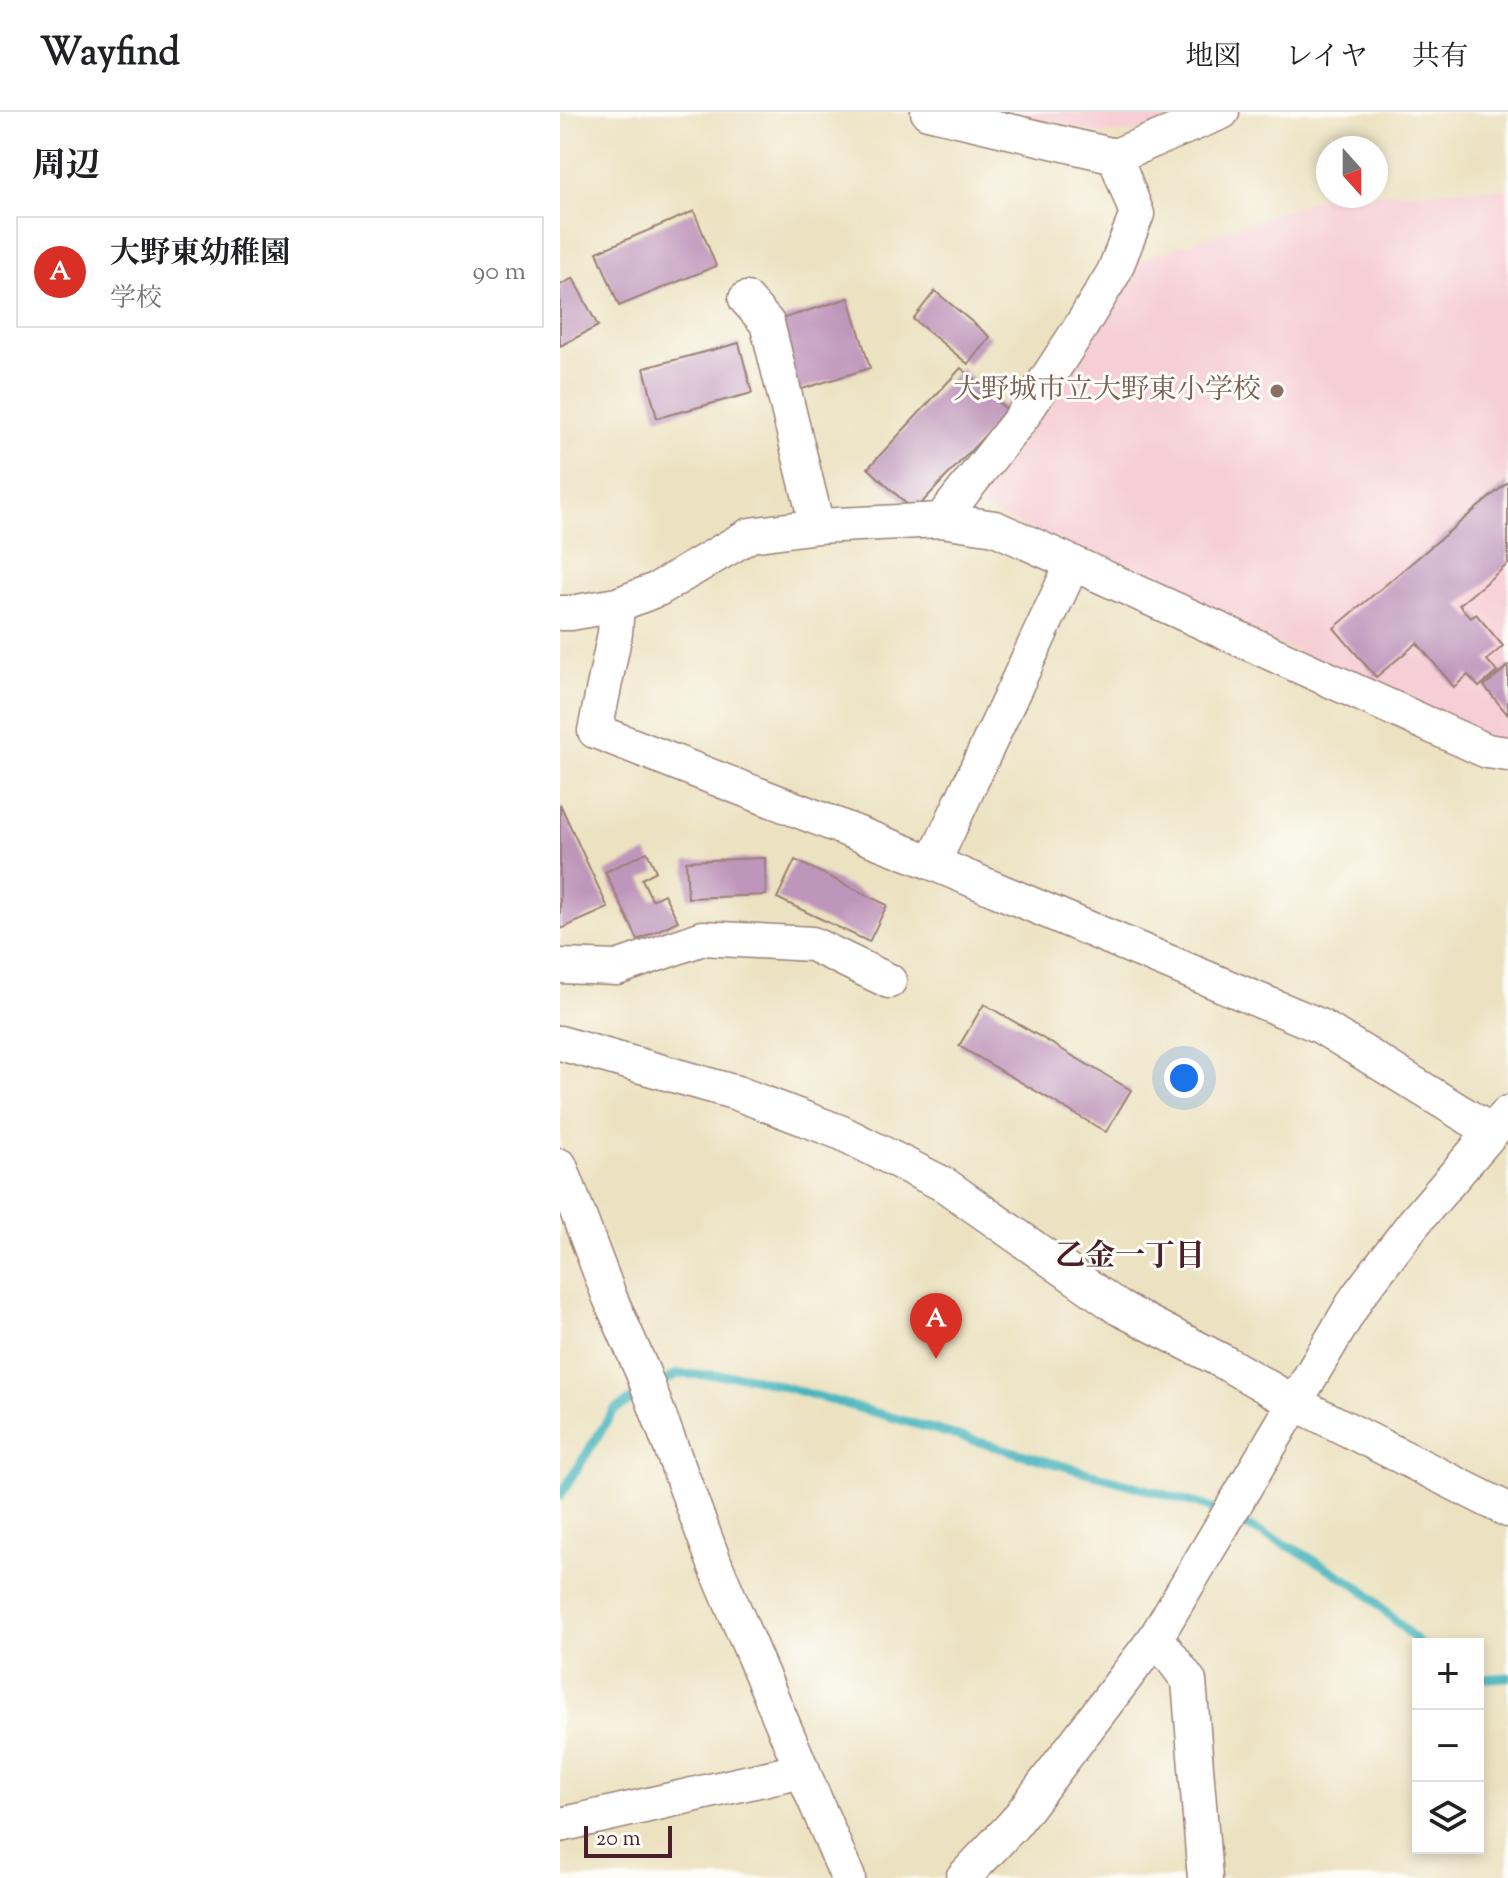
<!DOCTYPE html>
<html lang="ja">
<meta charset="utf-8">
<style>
:root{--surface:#fff;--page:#f6f6f6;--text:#202124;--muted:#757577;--line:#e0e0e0;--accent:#d93025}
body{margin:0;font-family:"Sorts Mill Goudy","Noto Serif JP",serif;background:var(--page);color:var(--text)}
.controls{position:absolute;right:24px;bottom:24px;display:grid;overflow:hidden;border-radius:0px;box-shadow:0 4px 12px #0003}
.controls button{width:72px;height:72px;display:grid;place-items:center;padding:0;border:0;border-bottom:2px solid var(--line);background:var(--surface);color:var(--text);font:40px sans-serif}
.compass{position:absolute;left:756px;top:24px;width:72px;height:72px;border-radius:50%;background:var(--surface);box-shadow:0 4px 12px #0003;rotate:159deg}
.scale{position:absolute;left:24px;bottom:20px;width:88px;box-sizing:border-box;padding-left:8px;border:4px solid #4a1f2b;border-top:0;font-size:22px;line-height:28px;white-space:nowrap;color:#4a1f2b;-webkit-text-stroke:6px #fdfcf7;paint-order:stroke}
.you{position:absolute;left:624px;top:966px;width:28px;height:28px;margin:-20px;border:6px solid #fff;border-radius:50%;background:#1a73e8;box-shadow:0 0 0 12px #1a73e833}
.badge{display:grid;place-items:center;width:52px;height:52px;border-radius:50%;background:var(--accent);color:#fff;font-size:26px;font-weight:700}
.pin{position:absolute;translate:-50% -66px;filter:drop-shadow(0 2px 4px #0008)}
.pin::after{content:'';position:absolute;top:42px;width:28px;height:24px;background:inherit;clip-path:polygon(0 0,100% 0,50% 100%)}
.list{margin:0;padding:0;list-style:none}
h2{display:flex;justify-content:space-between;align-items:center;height:104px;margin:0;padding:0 32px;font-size:34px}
h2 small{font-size:26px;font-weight:400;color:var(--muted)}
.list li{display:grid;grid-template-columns:52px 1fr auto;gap:24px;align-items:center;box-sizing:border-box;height:112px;margin:0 16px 16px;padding:0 16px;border:2px solid var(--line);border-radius:0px}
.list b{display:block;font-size:30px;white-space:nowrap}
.list p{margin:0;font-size:26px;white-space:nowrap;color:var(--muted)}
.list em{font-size:26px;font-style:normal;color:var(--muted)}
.icon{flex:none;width:44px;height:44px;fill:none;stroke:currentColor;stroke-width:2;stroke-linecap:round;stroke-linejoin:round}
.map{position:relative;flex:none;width:948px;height:1766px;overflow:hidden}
header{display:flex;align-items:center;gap:48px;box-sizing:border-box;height:112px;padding:0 40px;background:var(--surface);border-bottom:2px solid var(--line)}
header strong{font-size:38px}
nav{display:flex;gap:44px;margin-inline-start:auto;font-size:28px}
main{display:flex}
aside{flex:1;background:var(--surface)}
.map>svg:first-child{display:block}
.built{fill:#f6cfd6}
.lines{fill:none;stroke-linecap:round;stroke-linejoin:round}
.stream{stroke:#44b4bc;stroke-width:9}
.building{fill:#bf96bb}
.minor-casing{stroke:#9b8076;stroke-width:37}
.minor{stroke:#fff;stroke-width:34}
.education-dot{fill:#8d6e63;stroke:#fdfcf7;stroke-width:3}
.labels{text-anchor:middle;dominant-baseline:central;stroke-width:6;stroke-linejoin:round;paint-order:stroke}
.education-label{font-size:28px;fill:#785e54;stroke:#fdfcf7;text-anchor:end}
.neighbourhood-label{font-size:30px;font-weight:bold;fill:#4a1f2b;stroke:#fdfcf7}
</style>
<header>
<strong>Wayfind</strong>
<nav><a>地図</a><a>レイヤ</a><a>共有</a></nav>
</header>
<main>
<aside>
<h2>周辺<small></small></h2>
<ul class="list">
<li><span class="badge">A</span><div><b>大野東幼稚園</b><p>学校</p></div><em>90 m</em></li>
</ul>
</aside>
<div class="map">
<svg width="948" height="1766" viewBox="0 0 948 1766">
<rect width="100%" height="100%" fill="#fdfcf7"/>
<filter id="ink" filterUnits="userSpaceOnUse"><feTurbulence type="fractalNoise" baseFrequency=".0125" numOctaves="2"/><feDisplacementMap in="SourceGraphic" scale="16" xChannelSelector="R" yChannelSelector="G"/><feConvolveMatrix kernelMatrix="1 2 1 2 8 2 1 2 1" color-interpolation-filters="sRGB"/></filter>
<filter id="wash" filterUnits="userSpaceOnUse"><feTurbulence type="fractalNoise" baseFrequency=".006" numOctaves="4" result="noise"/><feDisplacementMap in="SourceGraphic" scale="32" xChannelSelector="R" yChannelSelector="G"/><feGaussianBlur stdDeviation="1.8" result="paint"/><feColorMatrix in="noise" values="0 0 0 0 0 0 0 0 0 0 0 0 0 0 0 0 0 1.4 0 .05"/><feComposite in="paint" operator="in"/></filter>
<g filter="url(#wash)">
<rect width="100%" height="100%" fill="#ece2c1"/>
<path class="built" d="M442 0H623L581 19 542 22Z
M948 76V631L917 623 412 391 572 151 768 83 816 84V81Z"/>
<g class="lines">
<path class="stream" d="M0 1384 54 1298 117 1262 186 1264 645 1394 660 1401
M673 1407 742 1441 801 1476 860 1532
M918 1567 948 1565"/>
</g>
<g id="blocks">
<path class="building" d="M134 99 156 154 59 194 37 140Z
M13 166 38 214 0 234V173Z
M375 179 430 225 408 252 353 207Z
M289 186 310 256 239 278 218 208Z
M179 231 192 281 97 306 84 256Z
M401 256 448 299 354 399 308 356Z
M948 370V452L899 493 911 506 916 502 943 534 927 548 937 560 919 575 908 563 894 575 857 531 816 565 774 516Z
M948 554V603L924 574Z
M0 692 48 796 1 817 0 815Z
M87 740 96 759 82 767 92 788 104 782 118 809 78 828 45 760Z
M205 746 206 783 128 786 126 749Z
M235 748 327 793 309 830 217 786Z
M424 892 571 978 546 1020 399 934Z"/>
</g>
</g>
<g filter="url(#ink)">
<use href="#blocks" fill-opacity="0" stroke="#9b8076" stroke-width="2"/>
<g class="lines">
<g class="minor-casing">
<path id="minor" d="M368 0 555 44 662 0
M186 187 207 211 257 414
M381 408 462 305 520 216 554 160 577 102 555 44
M57 493 55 521 35 619 373 751 760 914 931 1019
M0 501H11L57 493 98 477 190 423 257 414 381 408 435 416 927 639 948 642
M373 751 513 451
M0 854 57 856 143 826 252 832 329 869
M0 931 177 981 282 1021 385 1073 559 1196 664 1250 733 1290 948 1398
M0 1054 50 1186 83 1261 156 1455 288 1766
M596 1525 629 1569 645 1766
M0 1713 243 1658
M403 1766 454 1712 596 1525 798 1184 853 1112 948 1001"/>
</g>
<use href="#minor" class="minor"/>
</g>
</g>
<circle class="education-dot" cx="717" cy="279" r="8"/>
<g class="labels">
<g class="education-label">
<text x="701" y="279">大野城市立大野東小学校</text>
</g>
<g class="neighbourhood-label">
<text x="570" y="1145">乙金一丁目</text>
</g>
</g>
</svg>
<div class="controls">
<button>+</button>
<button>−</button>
<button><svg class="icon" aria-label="layers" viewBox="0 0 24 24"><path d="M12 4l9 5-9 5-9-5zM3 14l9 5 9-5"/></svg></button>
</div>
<svg class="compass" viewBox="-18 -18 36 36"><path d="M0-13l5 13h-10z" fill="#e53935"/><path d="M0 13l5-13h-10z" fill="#757577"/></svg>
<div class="scale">20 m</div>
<div class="you"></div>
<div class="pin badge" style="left:376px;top:1247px">A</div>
</div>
</main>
